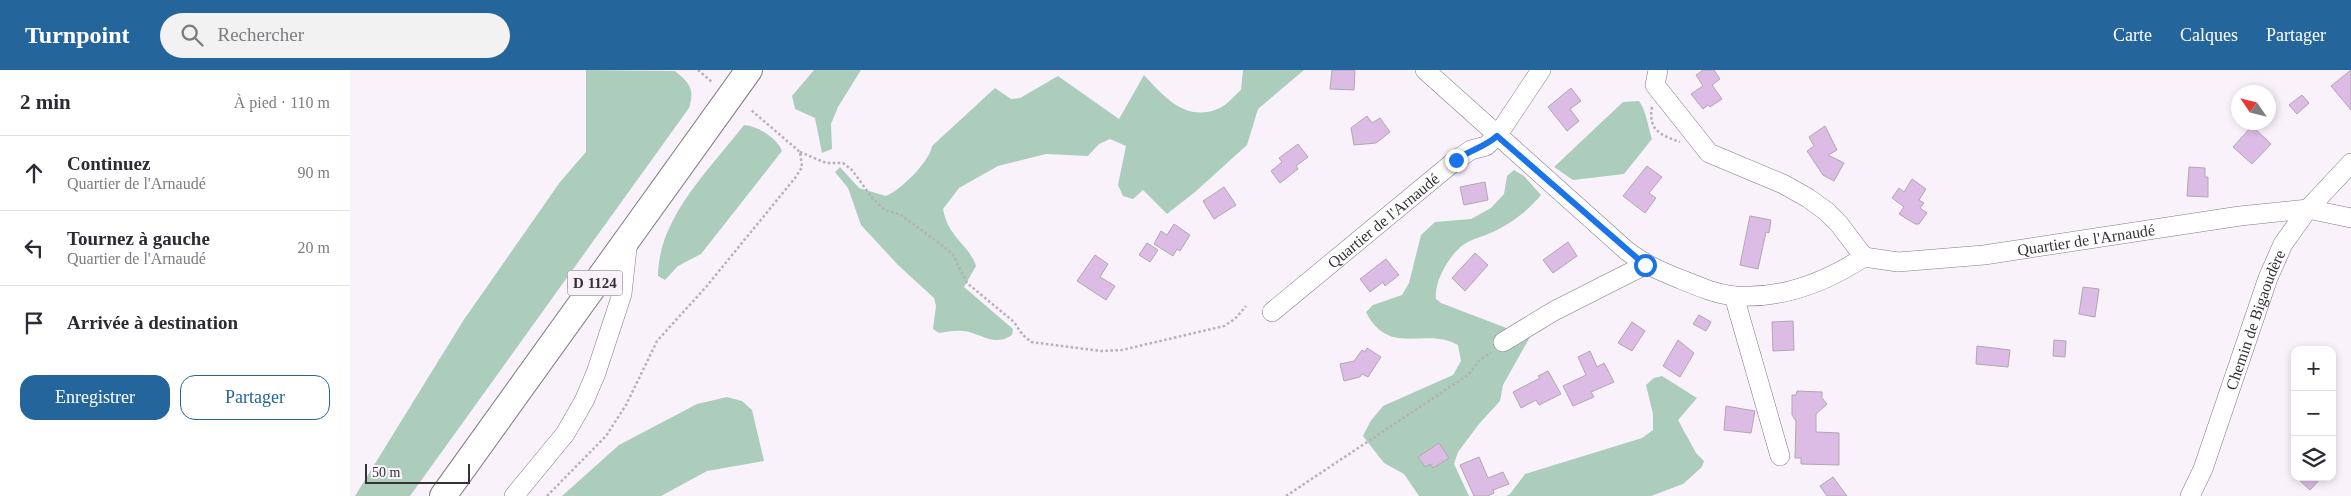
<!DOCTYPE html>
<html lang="fr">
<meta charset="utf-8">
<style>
:root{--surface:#fff;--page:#f2f2f3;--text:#2b2b33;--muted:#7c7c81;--line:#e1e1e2;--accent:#24669b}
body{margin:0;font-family:"Times New Roman",serif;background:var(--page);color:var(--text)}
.controls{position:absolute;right:15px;bottom:15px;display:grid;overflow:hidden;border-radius:10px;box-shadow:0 2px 8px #0003}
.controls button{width:45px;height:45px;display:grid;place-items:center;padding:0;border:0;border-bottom:1px solid var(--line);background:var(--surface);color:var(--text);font:25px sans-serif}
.compass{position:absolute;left:1881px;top:15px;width:45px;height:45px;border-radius:50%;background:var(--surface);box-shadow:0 2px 8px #0003;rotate:305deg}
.scale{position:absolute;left:15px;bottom:12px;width:105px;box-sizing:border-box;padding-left:5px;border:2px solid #353235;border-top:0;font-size:14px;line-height:18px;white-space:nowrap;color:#353235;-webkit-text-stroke:4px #f9f2fb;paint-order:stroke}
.stop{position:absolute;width:15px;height:15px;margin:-11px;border:4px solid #1a73e8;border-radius:50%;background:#fff}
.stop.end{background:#1a73e8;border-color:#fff;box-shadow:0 1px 5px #0008}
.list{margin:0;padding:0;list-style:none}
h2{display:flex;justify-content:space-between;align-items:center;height:65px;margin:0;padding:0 20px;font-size:21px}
h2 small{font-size:16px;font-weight:400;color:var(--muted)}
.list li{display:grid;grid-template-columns:32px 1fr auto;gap:15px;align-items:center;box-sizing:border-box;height:75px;padding:0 20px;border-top:1px solid var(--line)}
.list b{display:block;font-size:19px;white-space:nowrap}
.list p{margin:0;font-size:16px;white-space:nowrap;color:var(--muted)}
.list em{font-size:16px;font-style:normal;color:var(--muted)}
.actions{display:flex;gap:10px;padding:15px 20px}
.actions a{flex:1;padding:11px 0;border:1px solid var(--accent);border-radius:15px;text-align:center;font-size:18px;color:var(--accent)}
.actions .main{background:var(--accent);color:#fff}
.icon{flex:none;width:28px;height:28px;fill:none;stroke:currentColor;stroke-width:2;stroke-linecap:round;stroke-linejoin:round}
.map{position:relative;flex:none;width:2001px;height:426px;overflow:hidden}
header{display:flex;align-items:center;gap:30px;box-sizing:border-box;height:70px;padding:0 25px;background:var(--accent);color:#fff}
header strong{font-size:24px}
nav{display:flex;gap:28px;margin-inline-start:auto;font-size:18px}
.search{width:350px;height:45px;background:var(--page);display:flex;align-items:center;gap:12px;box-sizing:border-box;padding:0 18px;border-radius:28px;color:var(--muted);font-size:19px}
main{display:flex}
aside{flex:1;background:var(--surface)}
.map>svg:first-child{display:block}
.green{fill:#accdbc}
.building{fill:#dcbbe5;stroke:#aea8b0}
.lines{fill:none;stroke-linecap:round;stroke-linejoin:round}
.minor-casing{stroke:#817b82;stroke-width:20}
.highway-casing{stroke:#817b82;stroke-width:28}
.path{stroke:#b6b0b7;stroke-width:2.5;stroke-dasharray:2.5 2.5;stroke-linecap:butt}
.minor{stroke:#fff;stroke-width:19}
.highway{stroke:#fff;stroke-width:26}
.route{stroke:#1a73e8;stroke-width:6}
.labels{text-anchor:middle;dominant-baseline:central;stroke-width:5;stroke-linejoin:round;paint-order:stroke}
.shield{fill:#f9f2fb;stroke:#706c70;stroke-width:1}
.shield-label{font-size:15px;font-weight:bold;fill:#353235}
.street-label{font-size:16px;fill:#353235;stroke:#f9f2fb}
</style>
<header>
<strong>Turnpoint</strong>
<div class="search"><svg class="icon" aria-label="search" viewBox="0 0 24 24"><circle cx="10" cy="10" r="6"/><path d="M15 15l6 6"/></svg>Rechercher</div>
<nav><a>Carte</a><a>Calques</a><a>Partager</a></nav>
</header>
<main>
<aside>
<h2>2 min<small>À pied · 110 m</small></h2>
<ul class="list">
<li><svg class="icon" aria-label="ahead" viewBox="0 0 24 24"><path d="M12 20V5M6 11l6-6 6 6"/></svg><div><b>Continuez</b><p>Quartier de l'Arnaudé</p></div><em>90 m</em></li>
<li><svg class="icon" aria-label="left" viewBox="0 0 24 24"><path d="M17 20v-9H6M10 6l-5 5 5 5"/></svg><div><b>Tournez à gauche</b><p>Quartier de l'Arnaudé</p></div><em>20 m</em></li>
<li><svg class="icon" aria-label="arrive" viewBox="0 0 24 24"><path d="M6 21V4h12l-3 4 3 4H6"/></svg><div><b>Arrivée à destination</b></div></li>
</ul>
<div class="actions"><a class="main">Enregistrer</a><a>Partager</a></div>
</aside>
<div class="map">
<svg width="2001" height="426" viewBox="0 0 2001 426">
<rect width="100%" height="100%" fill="#f9f2fb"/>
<path class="green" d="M236 0 325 1C340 13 345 20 339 38L60 426H5L113 251 210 112 236 82Z
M464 0H511L488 37 481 54 482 79 472 83 465 48 445 39 442 26Z
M893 0H954L908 39 897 75 845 122 817 144 793 120 783 129 773 126 768 115 776 76 760 69 749 74 738 86 696 84 648 96 609 118 593 139C598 168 619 174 626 196L614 217 663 259 662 265C643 278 630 262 613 261 605 260 596 262 589 263L583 259 586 236 584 228 548 195 511 155 498 118 485 102 490 97 509 118 536 126C551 120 580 91 582 76L645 18 661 29 670 28 708 6 769 49 794 5C815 28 837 53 870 38 878 34 885 25 891 20Z
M1289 31C1296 40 1298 57 1302 69L1274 104 1223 110 1204 97 1273 32Z
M394 55C408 56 427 68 432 81L351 184 328 196 315 210 308 206C308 148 360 99 394 55Z
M1164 100 1174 106 1191 125C1176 143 1159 155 1138 164 1131 167 1120 170 1113 175 1099 186 1084 211 1086 229L1091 233 1180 267 1153 315 1150 331 1129 354 1108 382 1104 394 1119 426H1069L1054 404 1034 393 1013 366 1020 352 1033 336 1103 305 1111 291 1108 275C1075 256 1039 288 1016 242L1023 235 1052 225 1059 213 1071 165 1085 152 1121 149 1141 138 1154 124 1157 106Z
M1312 306 1347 328 1328 350 1346 383 1354 391 1352 397 1333 414 1301 426H1156L1160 424 1175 404 1292 368 1303 360V344L1296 315 1304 308Z
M377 327 392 331 402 340 414 391 357 401 311 426H212L269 375 347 334Z"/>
<path class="building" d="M982 0H1005L1004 20 980 19Z
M1353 0H1364L1370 9 1362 15 1372 29 1360 37 1358 35 1353 39 1341 24 1353 16 1346 5Z
M2001 0V40L1981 16Z
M1221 18 1231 31 1220 39 1229 51 1217 61 1198 37Z
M1952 25 1959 33 1947 44 1939 35Z
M1017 46 1022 53 1030 48 1040 62 1026 73 1004 75 1001 58Z
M1475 56 1487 80 1478 85 1494 93 1484 111 1473 105 1457 81 1464 76 1459 67Z
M1902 56 1921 74 1902 94 1883 77Z
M948 74 958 87 946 96 948 99 930 113 921 101 932 92 929 88Z
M1297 96 1312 107 1299 123 1306 128 1295 143 1273 126Z
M1839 97 1855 98V107H1858V127L1837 126Z
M1562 109 1576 119 1569 130 1574 133 1570 138 1577 143 1569 154H1565L1549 144 1554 137 1542 128 1549 118 1554 122Z
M1135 112 1138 130 1114 135 1110 117Z
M874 117 886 135 864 149 853 131Z
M1400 146 1421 150 1419 163 1416 162 1408 199 1390 195Z
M824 154 840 165 830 181 827 179 823 186 804 174 811 161 817 165Z
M1218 172 1227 186 1203 203 1193 190Z
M797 173 808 180 800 192 789 185Z
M1125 183 1138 195 1115 221 1102 208Z
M745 185 758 194 750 207 765 216 756 230 727 211Z
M1036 189 1049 205 1035 216 1033 212 1020 222 1010 209Z
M1733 217 1749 219 1745 247 1729 244Z
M1349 245 1361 252 1356 261 1343 254Z
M1443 251 1444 280 1423 281 1422 252Z
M1282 252 1295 261 1282 281 1268 273Z
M1328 270 1344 283 1330 307 1313 296Z
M1704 270 1716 271 1715 287 1703 286Z
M1627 276 1660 280 1658 297 1626 294Z
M1017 278 1031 287 1018 307 1012 304 1010 307 994 311 990 294 1004 291 1012 280 1015 282Z
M1240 281 1247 297 1254 293 1264 312 1241 322 1244 327 1223 336 1213 316 1236 305 1228 287Z
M1198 301 1211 324 1189 335 1186 330 1171 338 1163 322 1190 308 1188 306Z
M1447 321 1472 322V328L1477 334 1466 344V362L1489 363V395L1451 394V388H1445L1446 351 1442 345V325H1446Z
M1376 336 1405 341 1401 363 1374 360Z
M1089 373 1099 388 1083 398 1080 394 1075 397 1068 387Z
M1129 387 1138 408 1153 402 1159 414 1143 420 1144 423 1138 426H1124L1110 395Z
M1483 407 1497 426H1477L1470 416Z
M1946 407H1972L1960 420Z"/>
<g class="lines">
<g class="minor-casing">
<g id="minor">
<path id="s1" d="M1075 0 1277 181C1294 194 1310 201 1330 209 1347 216 1366 224 1385 226 1431 229 1476 212 1514 187L1548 192 1634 185 1890 146 1958 139 2001 148"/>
<path d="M1308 0 1305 15 1359 83 1433 114 1458 128 1476 141 1489 154 1514 187"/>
<path d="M1384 226 1430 386"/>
<path id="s2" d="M922 242 1106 90 1121 80 1136 76 1147 66 1191 0"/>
<path d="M1153 272 1204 241 1295 195"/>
<path d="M164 426 215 364 234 331 246 303 272 224 278 169"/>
<path id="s3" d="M1840 426 1853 399 1918 208 1933 174 1958 139 2001 93"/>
</g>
</g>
<g class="highway-casing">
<path id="highway" d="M93 426 399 0"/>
</g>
<path class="path" d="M348 0 362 12
M1302 37C1298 60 1310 65 1330 72
M450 82 476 93H493L502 100 523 129 535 140 551 145 597 179 603 185 617 213 664 252 672 264 681 272 751 281 772 280 874 256 885 249 896 236
M197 426 256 366 276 335 307 271 356 217 445 108 452 97 450 82 401 40
M936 426 1118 305 1129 291 1141 282"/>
<use href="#minor" class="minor"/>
<use href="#highway" class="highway"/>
</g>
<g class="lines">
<path class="route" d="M1106 90C1120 80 1135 77 1147 66L1295 195"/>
</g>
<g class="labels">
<rect class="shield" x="217.5" y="200.5" width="55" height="25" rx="4"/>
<g class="shield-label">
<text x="245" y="213">D 1124</text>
</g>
<g class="street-label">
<text stroke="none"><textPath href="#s2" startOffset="144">Quartier de l'Arnaudé</textPath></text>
<text stroke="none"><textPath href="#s1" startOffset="750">Quartier de l'Arnaudé</textPath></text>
<text stroke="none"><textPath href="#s3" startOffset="188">Chemin de Bigaoudère</textPath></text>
</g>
</g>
</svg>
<div class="controls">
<button>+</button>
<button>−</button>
<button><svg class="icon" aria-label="layers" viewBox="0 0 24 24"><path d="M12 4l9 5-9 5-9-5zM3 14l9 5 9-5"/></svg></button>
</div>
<svg class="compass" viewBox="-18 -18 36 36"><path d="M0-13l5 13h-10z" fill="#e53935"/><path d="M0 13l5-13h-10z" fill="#7c7c81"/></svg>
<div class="scale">50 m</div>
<div class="stop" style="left:1295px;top:195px"></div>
<div class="stop end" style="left:1106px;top:90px"></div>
</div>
</main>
